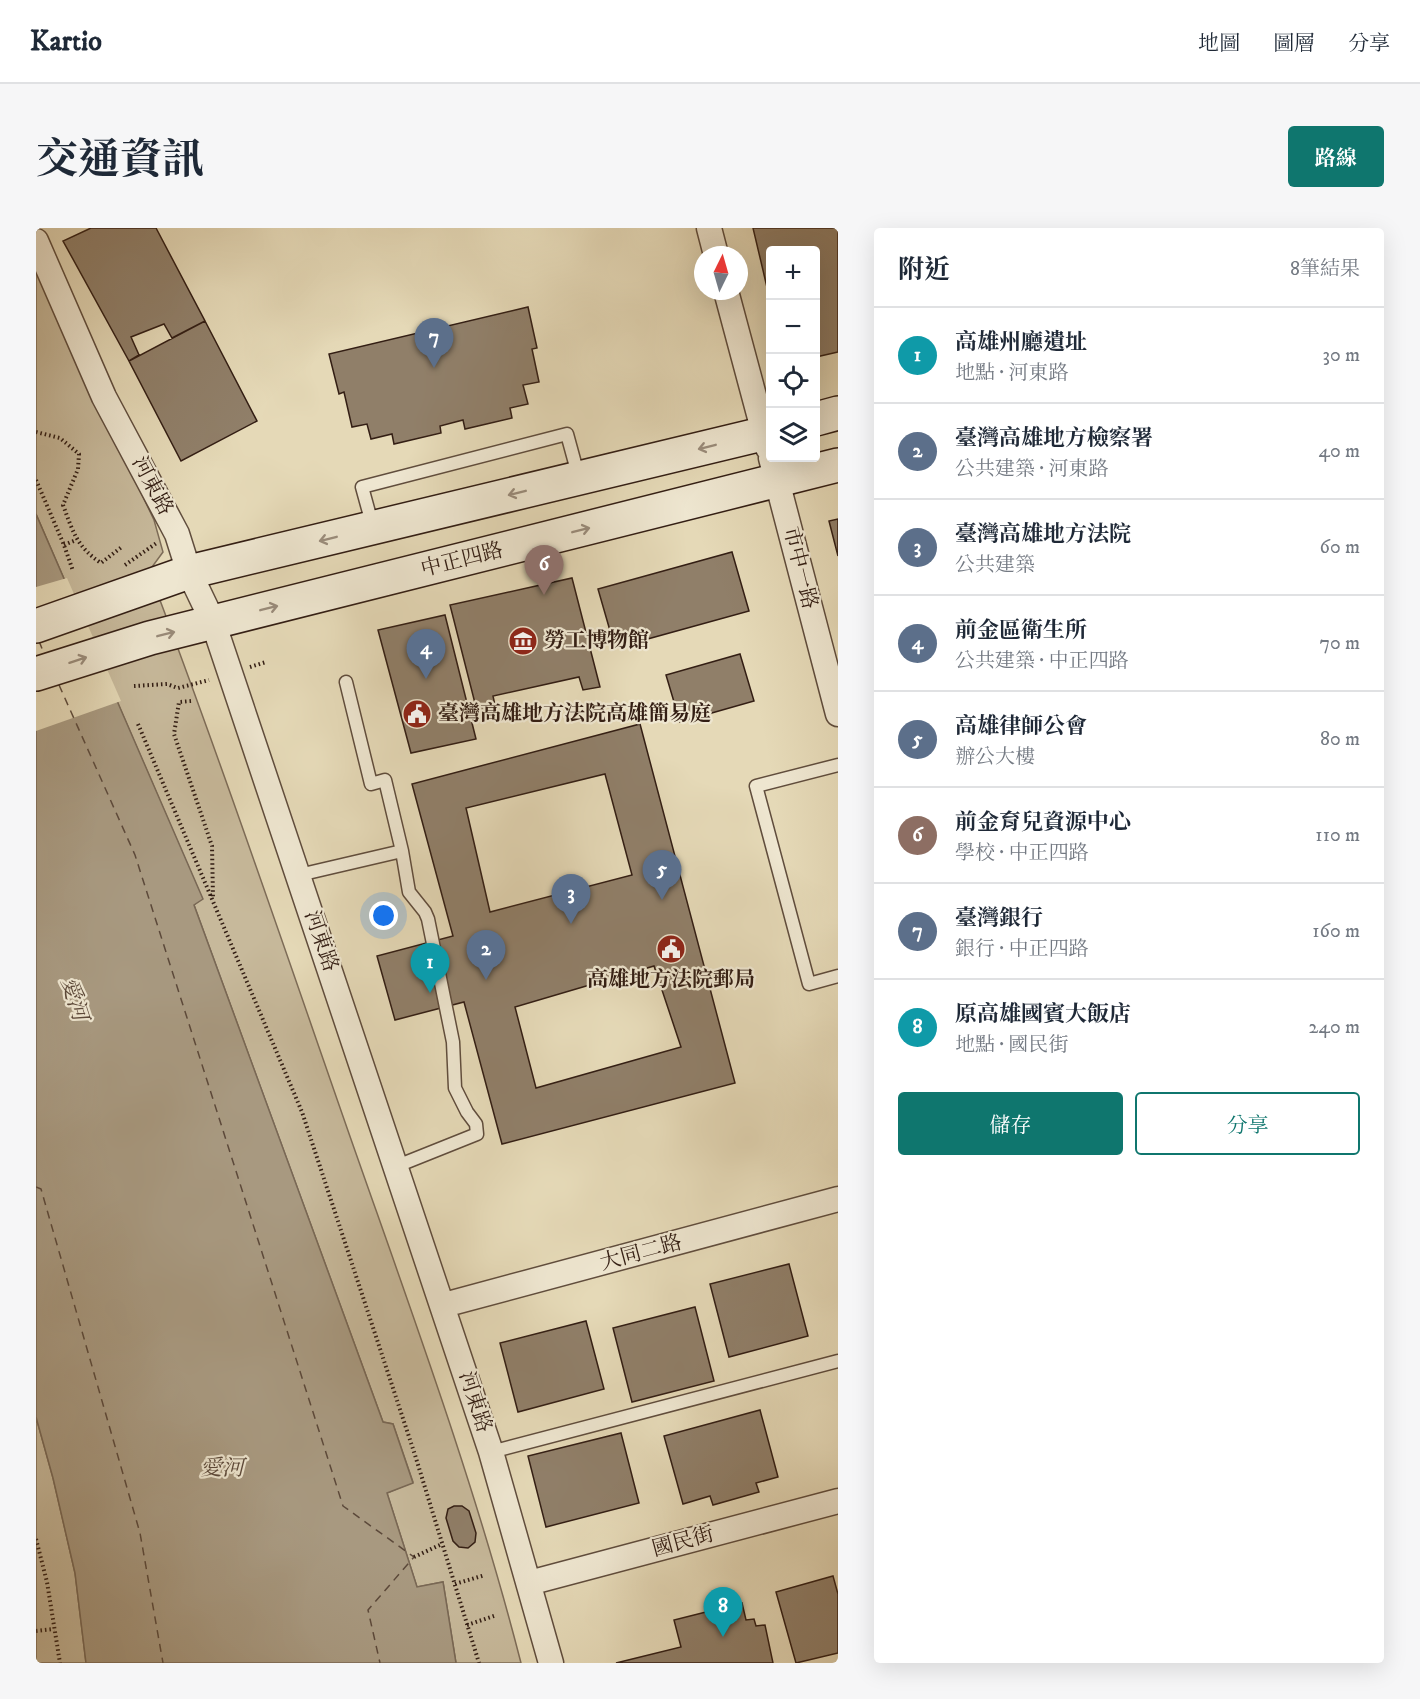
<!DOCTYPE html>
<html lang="zh-TW">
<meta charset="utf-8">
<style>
:root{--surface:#fff;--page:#f6f6f7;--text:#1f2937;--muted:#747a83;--line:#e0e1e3;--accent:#0f766e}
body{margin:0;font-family:"IM FELL DW Pica","Noto Serif TC",serif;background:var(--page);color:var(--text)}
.controls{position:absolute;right:18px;top:18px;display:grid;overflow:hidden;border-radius:6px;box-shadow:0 6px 24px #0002}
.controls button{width:54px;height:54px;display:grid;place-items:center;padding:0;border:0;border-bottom:2px solid var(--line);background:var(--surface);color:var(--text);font:30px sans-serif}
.compass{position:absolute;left:658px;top:18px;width:54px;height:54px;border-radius:50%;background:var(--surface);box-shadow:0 6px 24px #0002;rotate:5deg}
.you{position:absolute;left:348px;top:688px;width:21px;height:21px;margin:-15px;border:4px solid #fff;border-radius:50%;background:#1a73e8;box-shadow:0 0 0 9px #1a73e833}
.badge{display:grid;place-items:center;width:39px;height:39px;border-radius:50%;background:var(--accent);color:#fff;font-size:20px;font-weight:700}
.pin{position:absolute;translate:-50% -50px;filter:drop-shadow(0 2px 3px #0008)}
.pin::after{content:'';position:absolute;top:32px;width:21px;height:18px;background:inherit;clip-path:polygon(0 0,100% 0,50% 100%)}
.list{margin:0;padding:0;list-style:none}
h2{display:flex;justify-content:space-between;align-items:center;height:78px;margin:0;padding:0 24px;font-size:26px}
h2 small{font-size:20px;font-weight:400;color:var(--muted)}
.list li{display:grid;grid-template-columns:39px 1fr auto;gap:18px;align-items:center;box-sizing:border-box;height:96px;padding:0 24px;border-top:2px solid var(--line)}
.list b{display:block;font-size:22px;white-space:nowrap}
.list p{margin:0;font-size:20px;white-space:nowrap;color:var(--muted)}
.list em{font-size:20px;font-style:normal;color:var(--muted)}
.actions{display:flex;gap:12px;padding:18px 24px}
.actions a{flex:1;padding:14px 0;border:2px solid var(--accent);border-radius:6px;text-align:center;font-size:21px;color:var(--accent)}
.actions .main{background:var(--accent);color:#fff}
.icon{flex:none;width:33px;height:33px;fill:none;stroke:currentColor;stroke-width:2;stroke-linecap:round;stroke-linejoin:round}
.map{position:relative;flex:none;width:802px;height:1435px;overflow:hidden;border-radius:6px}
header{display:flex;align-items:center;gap:36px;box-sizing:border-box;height:84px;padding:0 30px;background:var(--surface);border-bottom:2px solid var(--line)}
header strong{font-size:28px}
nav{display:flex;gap:33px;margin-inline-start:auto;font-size:21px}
.intro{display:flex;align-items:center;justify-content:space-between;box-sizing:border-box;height:144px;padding:0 36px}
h1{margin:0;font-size:42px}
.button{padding:15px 27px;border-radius:6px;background:var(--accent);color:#fff;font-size:21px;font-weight:700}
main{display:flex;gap:36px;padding:0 36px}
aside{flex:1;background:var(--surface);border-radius:6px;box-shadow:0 6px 24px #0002}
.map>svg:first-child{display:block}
.green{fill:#c7b99b;stroke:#7d6c58;stroke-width:1.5}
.water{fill:#a89980;stroke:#796855;stroke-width:1.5}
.pier{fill:#e5d9b7}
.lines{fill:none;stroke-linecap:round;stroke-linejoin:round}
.ferry{stroke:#5c493a;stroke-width:1.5;stroke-dasharray:8 6;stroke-linecap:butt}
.building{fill:#907f69;stroke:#331e14;stroke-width:1.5;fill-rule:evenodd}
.lane-casing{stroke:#604d3d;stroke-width:15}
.street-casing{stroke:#604d3d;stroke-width:27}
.secondary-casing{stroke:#331e14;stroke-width:36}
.path{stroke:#331e14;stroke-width:4;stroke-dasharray:1.5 3;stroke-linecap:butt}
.lane{stroke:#eee6d0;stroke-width:12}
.street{stroke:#eee6d0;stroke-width:24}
.secondary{stroke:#eee6d0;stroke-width:33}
.oneway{stroke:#9a8c7b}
.labels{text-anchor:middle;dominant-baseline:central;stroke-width:4.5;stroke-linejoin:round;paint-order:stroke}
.street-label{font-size:21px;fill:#331e14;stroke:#eee6d0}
.poi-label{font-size:21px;font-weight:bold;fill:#331e14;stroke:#eee6d0;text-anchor:start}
.water-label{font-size:22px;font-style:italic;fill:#5c493a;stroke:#eee6d0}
</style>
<header>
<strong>Kartio</strong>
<nav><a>地圖</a><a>圖層</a><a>分享</a></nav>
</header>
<div class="intro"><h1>交通資訊</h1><a class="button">路線</a></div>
<main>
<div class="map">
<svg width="802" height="1435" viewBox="0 0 802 1435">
<rect width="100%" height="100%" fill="#e5d9b7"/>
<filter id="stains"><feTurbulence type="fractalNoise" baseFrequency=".00333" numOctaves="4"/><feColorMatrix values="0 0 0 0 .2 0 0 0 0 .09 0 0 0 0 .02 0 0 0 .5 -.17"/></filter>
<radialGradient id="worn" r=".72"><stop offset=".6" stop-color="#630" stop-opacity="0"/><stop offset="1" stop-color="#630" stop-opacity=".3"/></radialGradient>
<path class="green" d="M0 42 118 292 127 324 113 343C185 533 250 725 317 917 377 1088 440 1259 485 1435H420L407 1354 381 1359 351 1265 377 1254 357 1196 347 1194 158 677 166 670 0 286Z
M0 1189 17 1250 39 1345 50 1435H0Z"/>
<path class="water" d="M0 286 167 671 158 677 347 1194 357 1196 377 1255 351 1265 381 1359 407 1354 420 1435H50L39 1345 17 1250 0 1189Z"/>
<path class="pier" d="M31 350 85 473 0 503V359Z"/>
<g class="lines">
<path class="ferry" d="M3 413 9 428
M23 457 99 627 307 1278 378 1329 332 1382 344 1435
M0 959 5 961 104 1305 127 1435"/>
</g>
<path class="building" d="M55 0H120L169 93 136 110 128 96 95 109 103 127 93 133 27 13Z
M717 0H802V124L780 129V22H734V72Z
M492 79 501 120 496 121 503 154 487 157 492 176 474 180 476 190 429 201 427 192 404 198 405 205 358 216 356 206 335 211 331 196 316 199 308 164 303 166 293 126Z
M169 93 221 193 145 233 93 133Z
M802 291V328L793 293Z
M696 324 713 383 579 420 562 361Z
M536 350 564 459 547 462 543 449 457 468 460 482 442 487 414 377Z
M409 387 440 511 375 525 342 402Z
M704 426 718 473 644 494 630 447Z
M604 496 699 855 466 916 428 774 359 792 341 728 417 708 376 556ZM569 546 596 647 454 684 430 580ZM618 738 645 819 500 860 479 779Z
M753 1036 772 1108 693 1129 674 1056Z
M659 1079 678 1153 596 1174 577 1100Z
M550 1093 568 1161 482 1184 464 1115Z
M724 1182 742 1249 720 1255 723 1264 677 1277 674 1268 647 1276 628 1208Z
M585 1205 603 1275 510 1299 492 1228Z
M418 1278H426L433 1283 440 1305 439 1314 432 1320 423 1319 417 1313 410 1290 412 1281Z
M797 1348 802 1366V1425L760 1435 740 1364Z
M706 1375 710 1392 718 1391 720 1398 729 1397 737 1435H580L645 1419 638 1392Z"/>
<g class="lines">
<g class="lane-casing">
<path id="lane" d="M337 299 326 259 531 206 543 250
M310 454 335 556 349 552 366 623
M802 537 720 558 773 756 802 748
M263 647 366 623 373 664 389 684 392 691 417 814 419 860 431 884 440 896 441 906 361 938
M455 1224 802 1133"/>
</g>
<g class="street-casing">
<path id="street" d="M673 0 680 27
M0 13 68 169 141 306 153 344 177 394 455 1224 515 1435
M690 63 732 220
M735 230 802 486
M408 1077 802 971
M493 1355 802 1273"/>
</g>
<g class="secondary-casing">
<path id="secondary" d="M780 191 802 185
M0 398 153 344 734 204
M0 446 114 410 802 237"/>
</g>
<path class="path" d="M0 204 24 210 43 226 42 241 27 277C37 304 41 319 65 335L87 318
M0 252 28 317 37 343
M28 317 40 312
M89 337 122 314
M214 439 230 434
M98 458 131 456 142 460 173 452
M155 473 143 474 138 506 176 618 177 670
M102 496 266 884 379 1227 443 1435
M0 1311 11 1354 24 1435
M378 1329 406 1316
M419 1356 449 1347
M431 1397 458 1388
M0 1403 18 1401"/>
<use href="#lane" class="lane"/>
<use href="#street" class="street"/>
<use href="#secondary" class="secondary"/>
</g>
<defs><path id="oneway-shaft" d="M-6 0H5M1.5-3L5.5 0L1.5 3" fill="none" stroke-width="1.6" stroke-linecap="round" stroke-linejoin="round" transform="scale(1.5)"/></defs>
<g class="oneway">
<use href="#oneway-shaft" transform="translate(671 219) rotate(166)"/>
<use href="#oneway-shaft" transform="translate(481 265) rotate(166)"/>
<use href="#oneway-shaft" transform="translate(545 302) rotate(-14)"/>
<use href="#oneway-shaft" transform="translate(292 311) rotate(166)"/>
<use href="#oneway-shaft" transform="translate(233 380) rotate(-14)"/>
<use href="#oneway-shaft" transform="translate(130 406) rotate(-14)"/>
<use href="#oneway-shaft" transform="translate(42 432) rotate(-18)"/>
</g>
<defs>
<g id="museum-disc" transform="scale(1.5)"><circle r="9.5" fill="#8f2418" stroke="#eee6d0"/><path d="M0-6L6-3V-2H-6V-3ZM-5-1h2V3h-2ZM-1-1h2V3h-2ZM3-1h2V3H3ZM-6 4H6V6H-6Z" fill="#fff"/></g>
<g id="civic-disc" transform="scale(1.5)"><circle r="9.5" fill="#8f2418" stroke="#eee6d0"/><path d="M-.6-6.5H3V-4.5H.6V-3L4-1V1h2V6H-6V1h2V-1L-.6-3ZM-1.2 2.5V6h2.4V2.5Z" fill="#fff"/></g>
</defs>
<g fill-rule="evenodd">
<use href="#museum-disc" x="487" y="413"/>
<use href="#civic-disc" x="381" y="486"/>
<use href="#civic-disc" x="635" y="721"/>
</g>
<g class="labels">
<g class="street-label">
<text transform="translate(116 258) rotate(62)">河東路</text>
<text transform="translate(426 332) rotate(-14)">中正四路</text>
<text transform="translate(764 340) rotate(76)">市中一路</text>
<text transform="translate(285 713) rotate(71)">河東路</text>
<text transform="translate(605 1025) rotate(-15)">大同二路</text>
<text transform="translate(439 1174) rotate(72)">河東路</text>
<text transform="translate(647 1314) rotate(-15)">國民街</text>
</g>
<g class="poi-label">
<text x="508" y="413">勞工博物館</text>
<text x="402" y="486">臺灣高雄地方法院高雄簡易庭</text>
<text x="635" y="752" text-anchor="middle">高雄地方法院郵局</text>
</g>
<g class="water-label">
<text transform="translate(38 771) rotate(72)">愛河</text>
<text x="186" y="1240">愛河</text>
</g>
</g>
<rect width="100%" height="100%" filter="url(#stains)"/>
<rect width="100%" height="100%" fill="url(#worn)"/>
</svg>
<div class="controls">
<button>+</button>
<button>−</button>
<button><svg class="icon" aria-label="locate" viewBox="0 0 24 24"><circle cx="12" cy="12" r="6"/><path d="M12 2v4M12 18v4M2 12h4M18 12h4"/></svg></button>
<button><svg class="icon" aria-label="layers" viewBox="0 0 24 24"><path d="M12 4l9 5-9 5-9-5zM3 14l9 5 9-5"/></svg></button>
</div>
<svg class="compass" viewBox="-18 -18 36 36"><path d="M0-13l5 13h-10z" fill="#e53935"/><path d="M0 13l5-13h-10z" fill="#747a83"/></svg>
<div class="you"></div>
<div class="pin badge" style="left:394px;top:765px;background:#0f9aa8">1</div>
<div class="pin badge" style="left:450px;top:752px;background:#5c6f8a">2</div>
<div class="pin badge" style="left:535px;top:696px;background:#5c6f8a">3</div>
<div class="pin badge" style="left:390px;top:451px;background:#5c6f8a">4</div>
<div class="pin badge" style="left:626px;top:672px;background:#5c6f8a">5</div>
<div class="pin badge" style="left:508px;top:367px;background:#8d6e63">6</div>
<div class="pin badge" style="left:398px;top:140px;background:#5c6f8a">7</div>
<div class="pin badge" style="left:687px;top:1409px;background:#0f9aa8">8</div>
</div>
<aside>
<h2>附近<small>8筆結果</small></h2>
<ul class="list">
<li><span class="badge" style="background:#0f9aa8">1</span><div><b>高雄州廳遺址</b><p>地點 · 河東路</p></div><em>30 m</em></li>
<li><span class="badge" style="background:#5c6f8a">2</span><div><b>臺灣高雄地方檢察署</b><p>公共建築 · 河東路</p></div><em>40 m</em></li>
<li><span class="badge" style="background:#5c6f8a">3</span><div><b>臺灣高雄地方法院</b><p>公共建築</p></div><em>60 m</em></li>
<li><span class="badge" style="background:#5c6f8a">4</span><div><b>前金區衛生所</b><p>公共建築 · 中正四路</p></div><em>70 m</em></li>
<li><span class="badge" style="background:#5c6f8a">5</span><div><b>高雄律師公會</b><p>辦公大樓</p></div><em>80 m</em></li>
<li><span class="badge" style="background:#8d6e63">6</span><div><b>前金育兒資源中心</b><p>學校 · 中正四路</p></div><em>110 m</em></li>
<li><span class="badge" style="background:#5c6f8a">7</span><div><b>臺灣銀行</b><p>銀行 · 中正四路</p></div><em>160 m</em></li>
<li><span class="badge" style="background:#0f9aa8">8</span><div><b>原高雄國賓大飯店</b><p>地點 · 國民街</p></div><em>240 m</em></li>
</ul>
<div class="actions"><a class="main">儲存</a><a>分享</a></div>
</aside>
</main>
